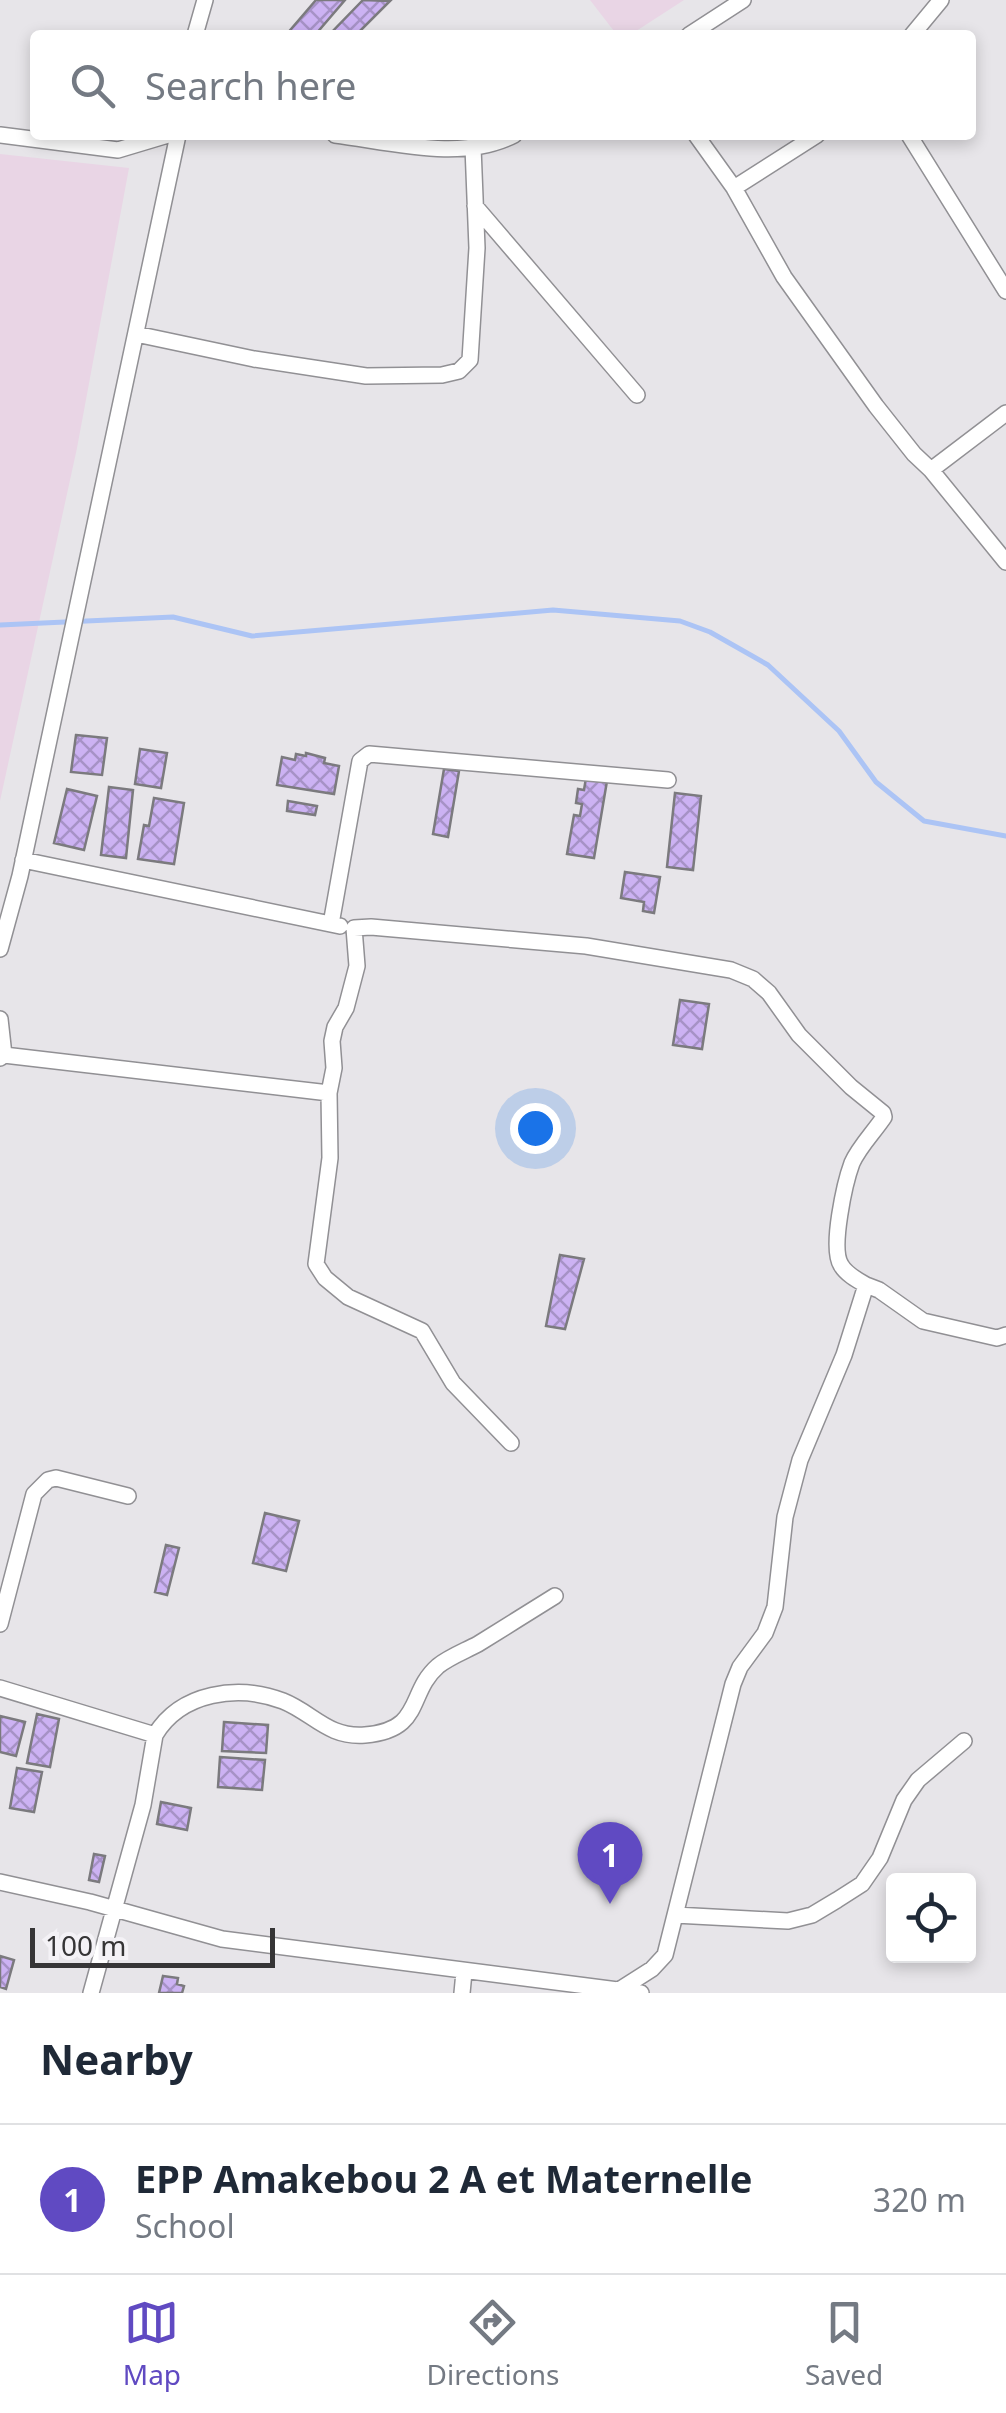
<!DOCTYPE html>
<style>
:root{--surface:#fff;--page:#f2f2f3;--text:#1f2937;--muted:#747a83;--line:#e0e1e3;--accent:#604ac2}
body{margin:0;font-family:"Noto Sans",sans-serif;background:var(--page);color:var(--text)}
.controls{position:absolute;right:30px;bottom:30px;display:grid;overflow:hidden;border-radius:10px;box-shadow:0 5px 15px #0003}
.controls button{width:90px;height:90px;display:grid;place-items:center;padding:0;border:0;border-bottom:2px solid var(--line);background:var(--surface);color:var(--text);font:50px sans-serif}
.scale{position:absolute;left:30px;bottom:25px;width:245px;box-sizing:border-box;padding-left:10px;border:5px solid #363536;border-top:0;font-size:28px;line-height:35px;white-space:nowrap;color:#363536;-webkit-text-stroke:8px #f4f2f6;paint-order:stroke}
.you{position:absolute;left:535px;top:1128px;width:35px;height:35px;margin:-25px;border:8px solid #fff;border-radius:50%;background:#1a73e8;box-shadow:0 0 0 15px #1a73e833}
.badge{display:grid;place-items:center;width:65px;height:65px;border-radius:50%;background:var(--accent);color:#fff;font-size:32px;font-weight:700}
.pin{position:absolute;translate:-50% -82px;filter:drop-shadow(0 2px 5px #0008)}
.pin::after{content:'';position:absolute;top:52px;width:35px;height:30px;background:inherit;clip-path:polygon(0 0,100% 0,50% 100%)}
.list{margin:0;padding:0;list-style:none}
h2{display:flex;justify-content:space-between;align-items:center;height:130px;margin:0;padding:0 40px;font-size:42px}
h2 small{font-size:32px;font-weight:400;color:var(--muted)}
.list li{display:grid;grid-template-columns:65px 1fr auto;gap:30px;align-items:center;box-sizing:border-box;height:150px;padding:0 40px;border-top:2px solid var(--line)}
.list b{display:block;font-size:38px;white-space:nowrap}
.list p{margin:0;font-size:32px;white-space:nowrap;color:var(--muted)}
.list em{font-size:32px;font-style:normal;color:var(--muted)}
.icon{flex:none;width:55px;height:55px;fill:none;stroke:currentColor;stroke-width:2;stroke-linecap:round;stroke-linejoin:round}
.map{position:relative;flex:none;width:1006px;height:1993px;overflow:hidden}
.search{position:absolute;background:var(--surface);box-shadow:0 5px 15px #0003;left:30px;right:30px;top:30px;height:110px;display:flex;align-items:center;gap:25px;box-sizing:border-box;padding:0 35px;border-radius:10px;color:var(--muted);font-size:38px}
.sheet{height:280px;background:var(--surface)}
nav{display:flex;justify-content:space-around;align-items:center;box-sizing:border-box;height:140px;border-top:2px solid var(--line);background:var(--surface);font-size:28px;color:var(--muted)}
nav a{display:grid;justify-items:center;gap:5px}
nav .on{color:var(--accent)}
.map>svg:first-child{display:block}
.education{fill:#e9d5e5}
.lines{fill:none;stroke-linecap:round;stroke-linejoin:round}
.stream{stroke:#acc4f5;stroke-width:5}
.building{fill:url(#building-cross-hatch);stroke:#7b7a7e;stroke-width:2.5}
.minor-casing{stroke:#919094;stroke-width:18}
.minor{stroke:#fff;stroke-width:15}
</style>
<div class="map">
<svg width="1006" height="1993" viewBox="0 0 1006 1993">
<defs>
<pattern id="building-cross-hatch" width="8" height="8" patternUnits="userSpaceOnUse" patternTransform="scale(2.5)"><rect width="8" height="8" fill="#ccb2f3"/><path d="M0 0l8 8M0 8l8-8" fill="none" stroke="#a692c6"/></pattern>
</defs>
<rect width="100%" height="100%" fill="#e7e5e9"/>
<path class="education" d="M590 0H684L630 35H617Z
M0 154 129 168 77 448 0 801Z"/>
<g class="lines">
<path class="stream" d="M0 625 173 617 252 636 553 610 680 621 710 632 768 665 839 731 876 782 924 821 1006 836"/>
</g>
<path class="building" d="M316 0H345L315 35H286Z
M363 0 390 1 356 35H329Z
M76 735 107 738 102 775 71 772Z
M140 749 167 753 161 788 135 784Z
M306 753 325 758 324 763 339 766 334 794 277 785 282 757 295 760 296 754 306 756Z
M444 769 459 771 448 837 433 834Z
M586 778 607 781 594 858 567 854 574 815 580 816 582 804 576 803 578 789 584 790Z
M109 787 133 790 126 858 101 855Z
M67 789 97 796 84 850 54 843Z
M675 793 701 796 693 870 667 867Z
M154 798 184 803 174 864 138 859 144 825 149 826Z
M288 801 317 806 315 815 287 811Z
M625 872 660 877 654 913 643 911 644 902 621 898Z
M680 1000 709 1004 702 1049 673 1045Z
M560 1255 584 1259 565 1329 546 1326Z
M265 1513 299 1521 286 1571 253 1563Z
M166 1545 179 1548 167 1595 155 1592Z
M37 1714 59 1719 50 1767 27 1763Z
M0 1716 25 1722 16 1756 0 1752Z
M224 1722 268 1725 266 1753 222 1751Z
M220 1757 265 1760 262 1790 218 1787Z
M17 1768 42 1772 34 1812 10 1808Z
M161 1802 191 1808 187 1830 157 1824Z
M94 1854 105 1856 99 1882 89 1880Z
M0 1956 14 1960 6 1989 0 1987Z
M163 1976 178 1978 177 1984 184 1986 182 1993H159Z"/>
<g class="lines">
<g class="minor-casing">
<path id="minor" d="M195 35 205 0
M689 35 743 0
M912 35 941 0
M0 135 118 150 168 135
M335 135C391 142 462 162 514 135
M696 135 734 188 784 277 876 406 914 454 931 470 1006 413
M909 135 1006 291
M734 188 817 135
M475 206 637 395
M136 334 254 359 366 376 442 375 459 371 470 360 477 248 473 147
M931 470 1006 562
M23 860 340 926
M331 924 360 761 369 754 668 780
M0 949 20 876 178 135
M0 1019 4 1055
M0 1058 4 1055 329 1093
M866 1285 879 1290 923 1321 997 1338 1006 1335
M511 1443 453 1383 422 1331 348 1297 325 1278 316 1264 330 1158 329 1093 334 1068 332 1041 335 1027 346 1008 357 966 354 928 371 927 586 946 731 970 753 979 769 993 799 1035 851 1087 883 1113 884 1117C874 1132 859 1147 852 1163 845 1182 830 1248 841 1265 846 1274 857 1280 866 1285L844 1355 800 1460 785 1517 775 1607 765 1633 740 1667 733 1684 665 1955 652 1969 619 1990
M0 1624 34 1494 48 1480 56 1478 128 1496
M0 1688 155 1735C181 1692 238 1684 283 1701 313 1713 328 1738 365 1735 424 1730 407 1693 438 1666 449 1657 465 1651 478 1644 504 1628 529 1612 555 1596
M0 1882 90 1902 222 1939 641 1993
M675 1915 788 1921 812 1915 837 1900 862 1884 880 1858 904 1800 918 1780 964 1741
M91 1993 143 1805 155 1735
M462 1993 464 1972"/>
</g>
<use href="#minor" class="minor"/>
</g>
</svg>
<div class="controls">
<button><svg class="icon" aria-label="locate" viewBox="0 0 24 24"><circle cx="12" cy="12" r="6"/><path d="M12 2v4M12 18v4M2 12h4M18 12h4"/></svg></button>
</div>
<div class="scale">100 m</div>
<div class="you"></div>
<div class="pin badge" style="left:610px;top:1904px">1</div>
<div class="search"><svg class="icon" aria-label="search" viewBox="0 0 24 24"><circle cx="10" cy="10" r="6"/><path d="M15 15l6 6"/></svg>Search here</div>
</div>
<section class="sheet">
<h2>Nearby<small></small></h2>
<ul class="list">
<li><span class="badge">1</span><div><b>EPP Amakebou 2 A et Maternelle</b><p>School</p></div><em>320 m</em></li>
</ul>
</section>
<nav>
<a class="on"><svg class="icon" aria-label="map" viewBox="0 0 24 24"><path d="M3 6l6-2 6 2 6-2v14l-6 2-6-2-6 2zM9 4v14M15 6v14"/></svg>Map</a>
<a><svg class="icon" aria-label="directions" viewBox="0 0 24 24"><path d="M12 3l9 9-9 9-9-9zM9 14v-3h6M13 9l2 2-2 2"/></svg>Directions</a>
<a><svg class="icon" aria-label="saved" viewBox="0 0 24 24"><path d="M7 4h10v16l-5-4-5 4z"/></svg>Saved</a>
</nav>
